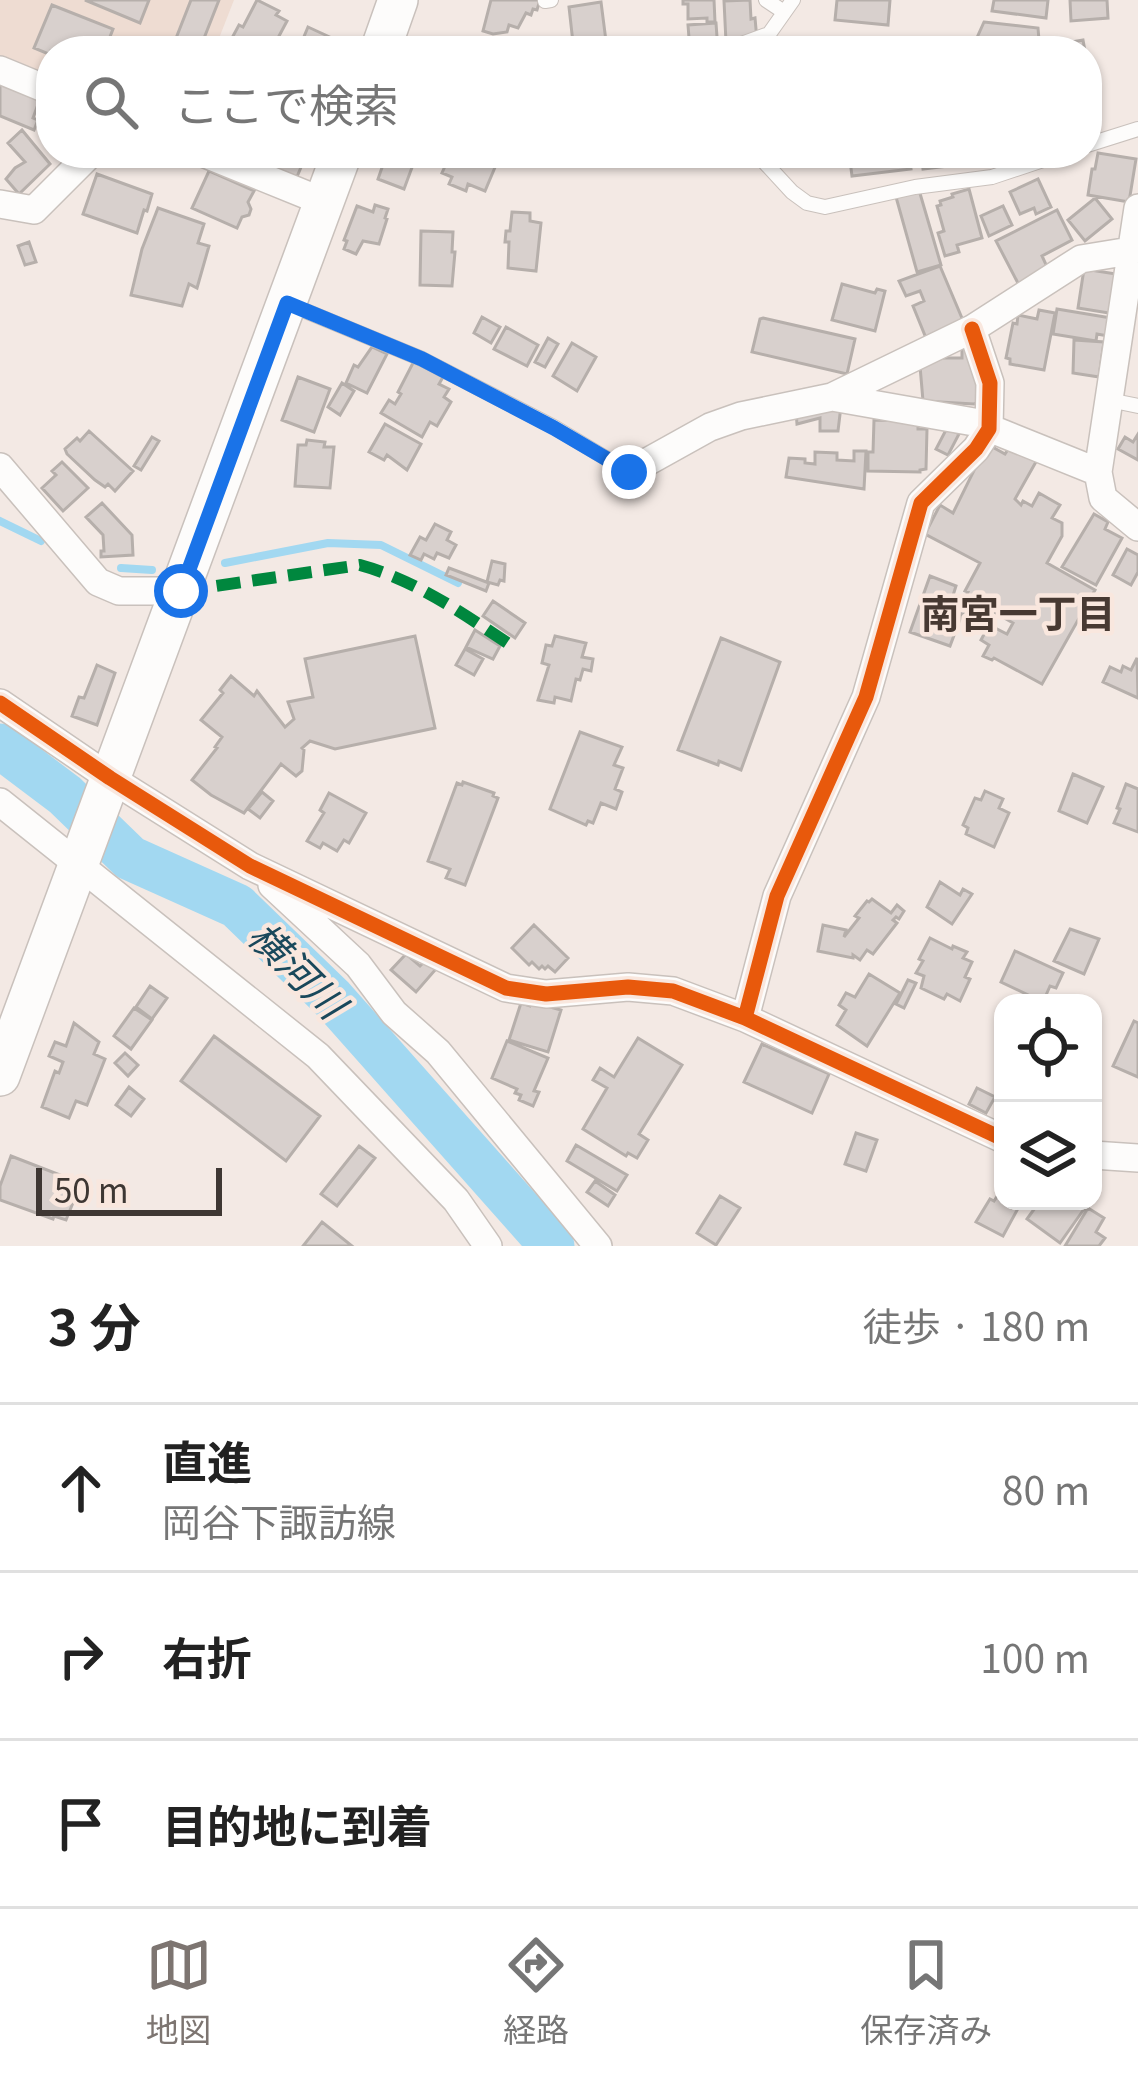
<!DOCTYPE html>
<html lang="ja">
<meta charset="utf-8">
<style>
:root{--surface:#fff;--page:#f2f2f2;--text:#222;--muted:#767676;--line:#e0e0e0;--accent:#7d7571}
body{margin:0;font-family:Georgia,"Noto Sans JP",serif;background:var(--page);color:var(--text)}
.controls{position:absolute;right:36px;bottom:36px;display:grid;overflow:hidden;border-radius:24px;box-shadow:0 3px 9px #0004}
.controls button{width:108px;height:108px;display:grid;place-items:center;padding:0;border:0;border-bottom:3px solid var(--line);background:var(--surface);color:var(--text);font:60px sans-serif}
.scale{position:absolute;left:36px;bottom:30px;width:186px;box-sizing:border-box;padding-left:12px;border:6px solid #3e3733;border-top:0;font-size:33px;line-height:42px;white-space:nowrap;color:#3e3733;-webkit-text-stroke:9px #f9e7de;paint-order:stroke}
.stop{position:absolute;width:36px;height:36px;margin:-27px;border:9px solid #1a73e8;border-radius:50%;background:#fff}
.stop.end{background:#1a73e8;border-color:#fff;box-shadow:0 3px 12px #0008}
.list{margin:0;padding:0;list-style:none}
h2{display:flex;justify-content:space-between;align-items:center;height:156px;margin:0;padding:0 48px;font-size:51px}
h2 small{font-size:39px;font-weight:400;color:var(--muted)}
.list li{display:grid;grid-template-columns:78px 1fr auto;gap:36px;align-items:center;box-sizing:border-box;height:168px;padding:0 48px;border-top:3px solid var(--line)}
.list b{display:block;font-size:45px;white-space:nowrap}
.list p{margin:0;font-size:39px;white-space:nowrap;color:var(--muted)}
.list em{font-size:39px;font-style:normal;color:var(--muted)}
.icon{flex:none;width:66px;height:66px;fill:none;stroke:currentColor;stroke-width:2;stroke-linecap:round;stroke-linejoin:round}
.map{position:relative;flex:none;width:1138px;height:1246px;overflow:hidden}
.search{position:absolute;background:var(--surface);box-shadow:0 3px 9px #0004;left:36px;right:36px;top:36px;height:132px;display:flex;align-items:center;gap:30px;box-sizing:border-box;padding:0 42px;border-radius:48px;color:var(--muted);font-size:45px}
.sheet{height:660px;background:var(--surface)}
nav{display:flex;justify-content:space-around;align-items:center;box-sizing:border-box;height:168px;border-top:3px solid var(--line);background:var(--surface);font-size:33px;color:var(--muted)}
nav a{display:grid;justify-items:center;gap:6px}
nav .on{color:var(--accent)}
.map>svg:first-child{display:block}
.built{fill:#eedcd2}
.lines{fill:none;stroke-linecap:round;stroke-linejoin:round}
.stream{stroke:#a2d8f1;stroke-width:8}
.river{stroke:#a2d8f1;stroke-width:45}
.building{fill:#d8d0cd;stroke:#b6afab;stroke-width:3}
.lane-casing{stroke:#c9c1bc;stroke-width:16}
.street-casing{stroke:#c9c1bc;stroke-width:30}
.secondary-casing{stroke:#c9c1bc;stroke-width:42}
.lane{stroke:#fdfcfb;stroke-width:14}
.street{stroke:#fdfcfb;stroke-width:27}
.secondary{stroke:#fdfcfb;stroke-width:39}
.quiet{stroke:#00873e;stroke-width:12;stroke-dasharray:24 12;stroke-linecap:butt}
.cycleway-casing{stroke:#f9e7de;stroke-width:22}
.cycleway{stroke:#e8590c;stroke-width:15}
.route{stroke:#1a73e8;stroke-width:15}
.labels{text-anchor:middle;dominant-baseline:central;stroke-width:9;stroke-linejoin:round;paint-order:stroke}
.neighbourhood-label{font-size:39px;font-weight:bold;fill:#473932;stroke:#f9e7de}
.water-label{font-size:39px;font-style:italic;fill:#19485b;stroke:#f9e7de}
</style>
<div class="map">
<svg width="1138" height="1246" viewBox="0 0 1138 1246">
<rect width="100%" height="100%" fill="#f3e9e4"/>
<path class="built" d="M0 0H234L214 51H51V79L0 59Z"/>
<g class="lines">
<path class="stream" d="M0 521 41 541
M225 563 328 543 381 545 458 583
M121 568 152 570"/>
<path class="river" d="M0 746 65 795 130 858 237 906 332 998 552 1246"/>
</g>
<path class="building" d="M85 0H149L140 23Z
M191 0H219L199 51H171Z
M257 0 279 11 276 15 287 21 271 51H225L239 25 243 27Z
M491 0H540L537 10 533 9 531 15 526 13 518 28 509 25 507 32 493 34 483 31Z
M683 0H714L715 22H707V18L688 19V4H683Z
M750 0 751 19 755 18 757 40 726 42 724 1Z
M837 0H890L888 25 835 20Z
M994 0H1048L1046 18 992 11Z
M1070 0H1107L1108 18 1071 21Z
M601 2 606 41 573 43 569 7Z
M52 5 113 29 108 42 129 51H51V55L34 48Z
M984 22 1038 28 1039 40 1033 41 1034 51H971Z
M716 23 718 51H690L688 25Z
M308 27 347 45 345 51H298Z
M1083 40 1085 51H1044L1043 47Z
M1087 61 1099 124 1087 126Z
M0 82 45 97 41 109 37 107 33 118 38 120 34 130 0 116Z
M22 130 50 164 19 194 6 179 15 168 25 162 8 143Z
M268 153H307L296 179 265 166 269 158 266 157Z
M379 153H422L418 163 414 162 404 189 378 179 386 156Z
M451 153H501L485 191 468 184 466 191 449 184 452 177 442 173Z
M849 153H909L911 169 852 176Z
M921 153H956L957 165 923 169Z
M1098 153 1136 159 1129 202 1088 195 1092 169H1095Z
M209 171 254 191 248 202 251 209 249 215 242 217 237 228 192 208Z
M97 174 152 194 147 211 144 210 137 233 83 214Z
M1038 179 1051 207 1036 214 1034 208 1020 214 1010 192Z
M969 189 982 238 957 245 959 252 945 256 938 233 944 231 937 206 941 205 940 201 953 197 952 194Z
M919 190 941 265 917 272 896 197Z
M1095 198 1112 219 1085 241 1068 220Z
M375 205 388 209 385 218 387 219 379 244 363 241 356 254 344 249 347 241 344 240 357 206 373 212Z
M1003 206 1012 225 989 236 981 216Z
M158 208 204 224 198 243 209 246 197 288 189 284 182 306 131 295 142 249Z
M1057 210 1072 240 1042 256 1048 269 1020 287 996 241Z
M512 212 530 213V221L541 223 536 271 508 268 509 242H505L506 231H510Z
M421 231 453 232 452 252H455L452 286 420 285Z
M29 242 36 262 25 265 18 246Z
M940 266 964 323 926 338 913 306 924 301 920 291 906 296 899 281Z
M1084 269 1116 274 1115 314 1078 308Z
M842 284 875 293 877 289 885 291 875 331 832 320Z
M1057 309 1111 318 1108 336 1097 334 1096 341 1053 334Z
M1039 310 1055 313 1044 370 1010 364V359L1006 358 1013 323 1017 324 1018 315 1037 319Z
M482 317 500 327 491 343 474 333Z
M763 318 855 339 847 374 752 352 760 319Z
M506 327 538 345 527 366 494 349Z
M548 338 558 344 545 367 535 362Z
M1074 340 1104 342 1099 377 1073 373Z
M572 343 596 357 577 391 553 376Z
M962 345 978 346 979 402 974 404 923 401 920 366 924 358H962Z
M372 347 387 354 367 393 346 383 354 365 358 367Z
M414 361 443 377 439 384 449 389 444 397 451 402 437 426 430 422 422 437 381 413 389 400 395 404 401 394 398 392Z
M298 377 330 389 314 432 282 420Z
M342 383 354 391 340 415 328 407Z
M841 406 838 431H820V418L797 424 796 412Z
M874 420 918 421V429H927L926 469 920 470V472L868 471V452H873Z
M385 424 421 444 407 470 387 455 384 460 369 452Z
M947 428 959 434 948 455 936 449Z
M89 431 133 471 115 491 108 484 105 487 95 480 67 454 65 449 77 438 80 441Z
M1138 434V460L1118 449 1125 437 1133 442Z
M152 437 159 441 141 470 134 466Z
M307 440 325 442 324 447H334L330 488 295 486 298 445H306Z
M987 444 1005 454 1009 448 1037 460 1015 499 1021 505 1023 501 1032 506 1039 493 1060 505 1052 518 1062 523V536L1047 563 1095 590 1042 684 994 658 992 660 983 656 989 645 981 640 989 625 1007 634 1013 623 966 596 968 592 965 591 980 563 925 534 940 505 953 513Z
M854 451H866L864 489 786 477 789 458 805 459V463L815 464V452L837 453V460L854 461Z
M62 462 88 488 63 511 42 488 56 475 52 471Z
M102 503 132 535 133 555 101 557V551H104L103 535 86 517Z
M1094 514 1108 522 1105 529 1122 538 1096 585 1062 567Z
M435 524 451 532 447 540 456 545 449 558 437 553 434 559 424 554 421 560 410 555 420 537 426 540Z
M1127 549 1138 555V572L1131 585 1113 575Z
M492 561 505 564 504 581 500 580 498 585 487 582Z
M449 568 489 583 486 591 446 575Z
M930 576 956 586 951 602 967 610 965 615 962 614 950 646 910 632Z
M493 601 525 623 515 638 483 616Z
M475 630 500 646 493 659 466 647Z
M415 636 435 728 335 749 310 741 302 748 304 750 302 771 296 776 281 764 244 813 211 795 192 780 217 748 215 747 222 737 201 720 223 693 220 690 231 676 254 696 257 691 285 727 294 719 288 702 313 697 305 659Z
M555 636 586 643 582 657 593 659 591 671 583 669 580 680 576 679 571 701 555 697 554 703 538 700 549 665 542 663 546 645 552 646Z
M721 638 780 662 741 770 719 761 718 765 678 750Z
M465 649 483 659 474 675 456 665Z
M1137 658 1138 698 1103 682 1110 667 1121 672 1123 666 1131 670Z
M97 665 115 673 97 725 72 716 79 697 84 698Z
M580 732 622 747 614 765 623 768 615 789 622 792 616 809 601 803 593 823 588 821 586 825 550 809Z
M1073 774 1103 787 1087 823 1059 811Z
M463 782 494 793 493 796 498 798 465 885 446 878 450 869 428 861 457 783 462 785Z
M1126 784 1138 789V832L1114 823 1120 809 1117 808Z
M985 791 1003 799 999 808 1009 813 994 847 966 834 968 828 963 825 975 798 981 800Z
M262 792 273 801 260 818 248 809Z
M329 793 366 813 349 843 344 840 337 851 323 843 320 848 307 841 324 813 320 810Z
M940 882 960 895 963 889 972 894 952 924 927 907Z
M872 899 891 913 897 905 904 911 899 919 896 917 893 920 897 923 873 954 867 950 860 960 853 955V958L818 951 823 925 846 930 844 937 859 918 855 916 867 901 869 902Z
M534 925 568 958 555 972 548 966 545 969 542 966 539 969 532 962 529 965 512 948Z
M1070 929 1099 939 1084 974 1054 961Z
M930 938 952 949 953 946 967 952 963 958 972 962 965 977 970 979 960 1001 947 994 944 999 921 988 924 976 916 973 923 961 919 959Z
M1015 951 1063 973 1056 988 1050 986 1043 1002 1001 982Z
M406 954 420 966 426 960 436 969 416 992 391 970Z
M869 974 900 993 867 1046 837 1025 846 1010 839 1005 846 993 855 997Z
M908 980 916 983 904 1008 896 1004Z
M150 986 167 998 152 1019 136 1007Z
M532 1002 561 1010 548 1052 509 1040 521 1003 530 1006Z
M134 1008 152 1020 131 1049 114 1036Z
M1134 1021 1138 1023V1077L1113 1066Z
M74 1023 99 1042 94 1054 105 1059 87 1105 76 1101 69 1118 42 1107 55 1071 59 1073 63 1062 49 1056 55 1042 66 1046Z
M214 1036 320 1116 286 1161 181 1081Z
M638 1038 682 1065 639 1134 648 1140 637 1158 628 1153 626 1156 583 1129 607 1088 593 1080 600 1068 614 1077Z
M507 1041 548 1058 534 1091 539 1092 533 1106 519 1100 521 1095 515 1093 517 1089 492 1078Z
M762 1044 829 1074 812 1113 744 1082Z
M125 1053 138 1065 128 1076 115 1063Z
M129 1087 144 1099 131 1116 116 1105Z
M977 1088 995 1097 986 1113 969 1104Z
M856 1133 877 1140 866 1171 845 1164Z
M576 1145 627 1175 617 1191 567 1161Z
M359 1146 375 1158 337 1206 321 1194Z
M11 1156 81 1183 66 1220 54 1216 53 1219 0 1200V1186Z
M595 1181 615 1195 608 1206 587 1192Z
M1003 1187V1201H1022L1003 1236 976 1222 990 1199 994 1201Z
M720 1196 740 1208 716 1245 697 1233Z
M1040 1201H1088L1089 1202 1060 1243 1027 1219Z
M1088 1208 1104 1218 1096 1232 1105 1238 1099 1246H1065Z
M322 1222 352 1246H303Z"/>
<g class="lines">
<g class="lane-casing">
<path id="lane" d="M766 0 784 12
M545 1 551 0
M722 51 769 34 793 0
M1087 145 1138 129
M756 153 792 192 807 203 825 207 915 187 992 177 1064 153
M291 305 422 359 554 427 629 472
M1109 400 1138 406"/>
</g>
<g class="street-casing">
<path id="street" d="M0 70 51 91
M203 153 324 202
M0 204 34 210 91 153
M1138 208 1098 472 1103 498 1138 527
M832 397 972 329 1081 259 1130 251
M0 467 98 582 119 591H181
M629 472 710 427 741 416 832 397 974 422 1098 472
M0 703 110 778 250 866 506 988 546 994 628 987 673 991 745 1018 1003 1139
M0 802 318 1056 456 1200 488 1246
M272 885 358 965 394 1013 438 1052 598 1246
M745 1018 777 896 866 697 921 503 976 449 989 429 990 383 972 329
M1093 1155 1138 1158"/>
</g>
<g class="secondary-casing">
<path id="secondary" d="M380 51 398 0
M0 1076 342 153"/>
</g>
<use href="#lane" class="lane"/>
<use href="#street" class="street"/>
<use href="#secondary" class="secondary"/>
<path class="quiet" d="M181 591 360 565C415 580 462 613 509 644"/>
<g class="cycleway-casing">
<path id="cycleway" d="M0 703 110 778 250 866 506 988 546 994 628 987 673 991 745 1018 1003 1139
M745 1018 777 896 866 697 921 503 976 449 989 429 990 383 972 329"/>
</g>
<use href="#cycleway" class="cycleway"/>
</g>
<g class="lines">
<path class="route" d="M181 591 287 303 422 359 554 428 629 472"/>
</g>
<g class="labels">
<g class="neighbourhood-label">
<text x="1018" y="611">南宮一丁目</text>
</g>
<g class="water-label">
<text transform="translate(299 968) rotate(45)">横河川</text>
</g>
</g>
</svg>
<div class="controls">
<button><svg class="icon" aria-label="locate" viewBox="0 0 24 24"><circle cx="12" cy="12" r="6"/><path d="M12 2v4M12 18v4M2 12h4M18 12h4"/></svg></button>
<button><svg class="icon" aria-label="layers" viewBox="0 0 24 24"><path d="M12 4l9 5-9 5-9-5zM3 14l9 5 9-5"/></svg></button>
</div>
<div class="scale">50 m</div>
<div class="stop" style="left:181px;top:591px"></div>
<div class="stop end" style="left:629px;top:472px"></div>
<div class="search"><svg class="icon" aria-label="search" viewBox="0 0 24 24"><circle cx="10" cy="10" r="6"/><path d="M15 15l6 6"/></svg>ここで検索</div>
</div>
<section class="sheet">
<h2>3 分<small>徒歩 · 180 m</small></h2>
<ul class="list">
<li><svg class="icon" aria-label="ahead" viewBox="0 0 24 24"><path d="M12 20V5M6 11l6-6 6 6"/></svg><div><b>直進</b><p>岡谷下諏訪線</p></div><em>80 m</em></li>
<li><svg class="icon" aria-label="right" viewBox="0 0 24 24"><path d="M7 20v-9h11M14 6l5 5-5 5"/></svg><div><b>右折</b></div><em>100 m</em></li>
<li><svg class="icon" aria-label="arrive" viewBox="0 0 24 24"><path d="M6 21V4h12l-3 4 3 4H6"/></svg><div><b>目的地に到着</b></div></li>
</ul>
</section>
<nav>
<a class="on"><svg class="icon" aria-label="map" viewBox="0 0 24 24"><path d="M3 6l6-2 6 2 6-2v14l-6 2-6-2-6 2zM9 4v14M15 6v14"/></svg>地図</a>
<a><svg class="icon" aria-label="directions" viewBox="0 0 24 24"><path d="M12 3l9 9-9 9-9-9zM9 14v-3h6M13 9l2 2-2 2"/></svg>経路</a>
<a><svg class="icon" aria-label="saved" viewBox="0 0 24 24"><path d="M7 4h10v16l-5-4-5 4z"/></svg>保存済み</a>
</nav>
